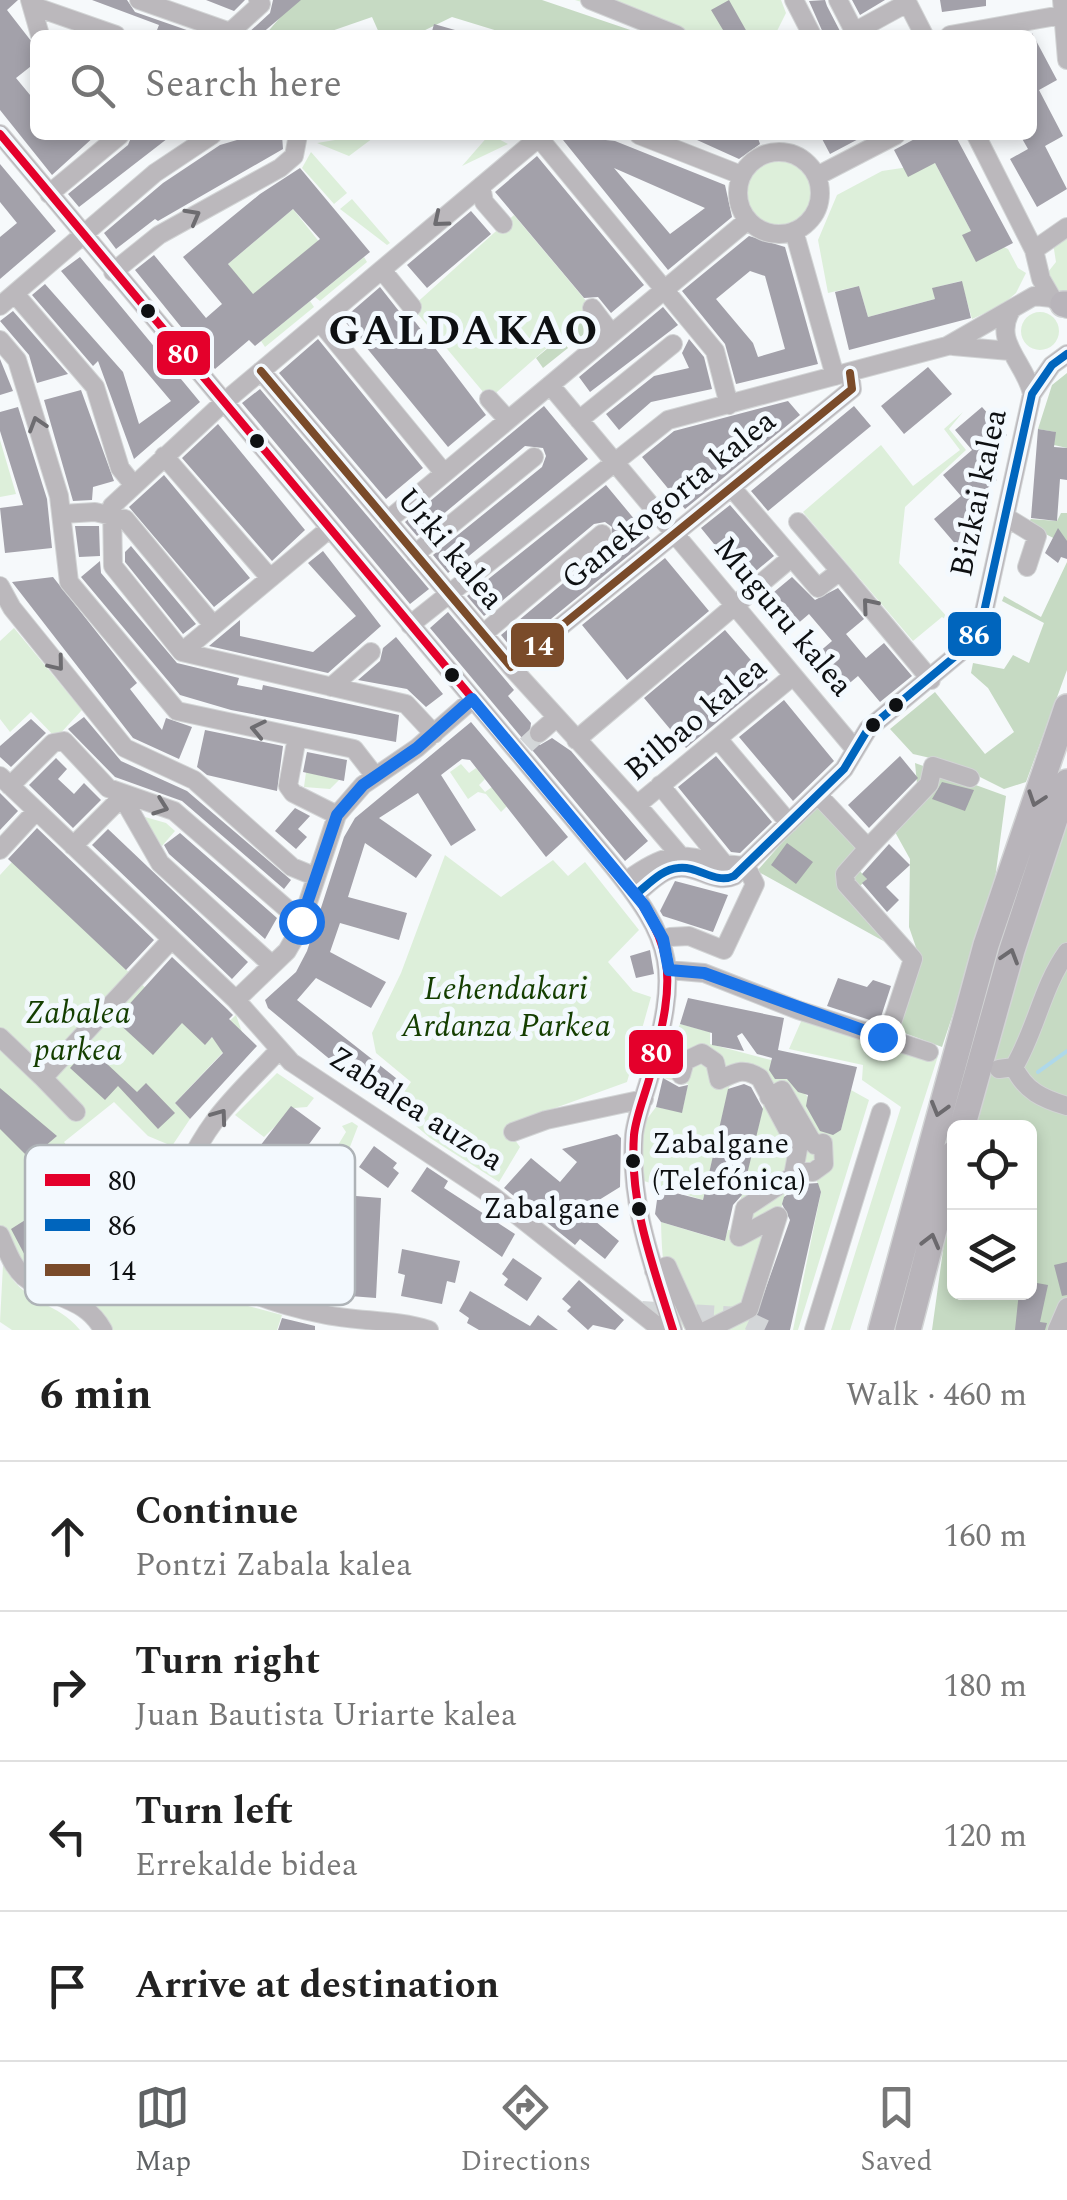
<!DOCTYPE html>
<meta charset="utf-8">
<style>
:root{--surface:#fff;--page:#f6f6f6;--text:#222;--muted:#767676;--line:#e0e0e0;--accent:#5f6264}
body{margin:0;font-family:Spectral,serif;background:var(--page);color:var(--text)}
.controls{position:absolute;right:30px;bottom:30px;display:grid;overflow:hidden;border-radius:15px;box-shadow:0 5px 15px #0003}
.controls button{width:90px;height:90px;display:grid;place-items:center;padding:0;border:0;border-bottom:2px solid var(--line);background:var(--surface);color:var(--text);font:50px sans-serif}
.stop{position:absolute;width:30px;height:30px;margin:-22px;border:8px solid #1a73e8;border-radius:50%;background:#fff}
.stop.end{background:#1a73e8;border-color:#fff;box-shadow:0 2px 10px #0008}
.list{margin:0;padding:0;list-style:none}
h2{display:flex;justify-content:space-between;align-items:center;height:130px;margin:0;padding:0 40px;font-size:42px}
h2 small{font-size:32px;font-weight:400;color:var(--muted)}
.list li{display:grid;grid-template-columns:65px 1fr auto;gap:30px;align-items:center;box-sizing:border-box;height:150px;padding:0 40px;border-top:2px solid var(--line)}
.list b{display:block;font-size:38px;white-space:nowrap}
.list p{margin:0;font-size:32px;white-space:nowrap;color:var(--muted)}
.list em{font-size:32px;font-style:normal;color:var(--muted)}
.icon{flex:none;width:55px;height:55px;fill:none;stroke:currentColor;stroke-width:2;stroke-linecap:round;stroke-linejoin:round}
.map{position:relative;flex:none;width:1067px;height:1330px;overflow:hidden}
.search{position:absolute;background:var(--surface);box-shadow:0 5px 15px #0003;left:30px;right:30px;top:30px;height:110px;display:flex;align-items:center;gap:25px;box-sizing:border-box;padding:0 35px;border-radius:15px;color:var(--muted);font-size:38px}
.sheet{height:730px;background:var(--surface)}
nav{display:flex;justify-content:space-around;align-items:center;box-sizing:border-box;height:140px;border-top:2px solid var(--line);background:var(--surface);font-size:28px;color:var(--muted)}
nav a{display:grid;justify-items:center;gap:5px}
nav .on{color:var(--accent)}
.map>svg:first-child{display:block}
.green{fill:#ddefda}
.forest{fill:#c6dac3}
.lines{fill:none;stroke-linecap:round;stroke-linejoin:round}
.stream{stroke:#aed8ea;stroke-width:4}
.building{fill:#a3a1aa;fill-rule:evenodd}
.minor-tunnel{stroke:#d3d6d8;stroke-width:18;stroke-dasharray:18 9;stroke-linecap:butt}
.minor-casing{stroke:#d2d4d5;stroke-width:20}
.highway-casing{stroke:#d2d4d5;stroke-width:28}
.minor{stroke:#bbb8bc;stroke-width:18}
.highway{stroke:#b8b4ba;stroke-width:25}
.bus-1-casing{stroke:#f3f9fe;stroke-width:15}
.bus-2-casing{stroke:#f3f9fe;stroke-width:15}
.bus-3-casing{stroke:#f3f9fe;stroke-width:15}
.bus-1{stroke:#e4002b;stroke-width:8}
.bus-2{stroke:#0065bd;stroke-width:8}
.bus-3{stroke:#7a4b2a;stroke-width:8}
.oneway{stroke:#6d6c70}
.oneway2{stroke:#6c6a6e}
.route{stroke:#1a73e8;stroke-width:12}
.bus-dot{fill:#0e1012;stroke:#f3f9fe;stroke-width:4}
.labels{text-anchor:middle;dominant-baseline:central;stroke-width:10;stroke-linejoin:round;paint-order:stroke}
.bus-label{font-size:30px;fill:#0e1012;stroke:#f3f9fe;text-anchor:start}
.street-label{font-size:32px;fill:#0e1012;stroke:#f3f9fe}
.park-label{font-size:32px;font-style:italic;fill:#143e00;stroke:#f3f9fe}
.district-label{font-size:42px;font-weight:bold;letter-spacing:2.5px;fill:#0e1012;stroke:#f3f9fe}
.key{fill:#f3f9fe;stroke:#aeb3b7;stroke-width:2.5}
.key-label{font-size:28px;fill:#0e1012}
.line-badge{stroke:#f3f9fe;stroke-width:4}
.badge-label{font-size:28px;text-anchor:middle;font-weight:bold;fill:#fff}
</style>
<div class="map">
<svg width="1067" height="1330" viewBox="0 0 1067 1330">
<rect width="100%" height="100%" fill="#f6f9fb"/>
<path class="green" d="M575 0H781L786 13 775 35H687Z
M365 135H377L349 156 317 143Z
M489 135H491L508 144 462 166Z
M311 152 347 193 334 204 302 168Z
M744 192a36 36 0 1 1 72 0a36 36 0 1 1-72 0Z
M935 163 971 231 1008 249 1018 268 1026 273 1016 293 1002 305 972 319 961 281 933 288 935 299 868 317 859 286 828 293 818 240 837 195 882 171Z
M352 199 390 243 387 245 340 209Z
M293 209 324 248 255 303 228 264Z
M514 215 592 308 489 399 412 307Z
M1067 234V290L1060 291 1050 283 1048 272 1056 262 1053 243Z
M364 257 367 262 320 301 315 297Z
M310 301 314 307 265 347 261 341Z
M1021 331a19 19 0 1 1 38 0a19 19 0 1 1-38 0Z
M963 412 949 429 966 450 905 507 899 563 957 628 942 617 913 641 803 512 881 445 913 486 960 450 944 429Z
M0 440 16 494 0 497Z
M14 628 82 710 56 738 31 712 10 732 0 719V641Z
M461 764 469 773 476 768 485 779 479 785 485 792 492 787 507 806 501 812 486 794 478 792 468 799 450 772Z
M306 772 339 780 330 789 304 787Z
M138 815 166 823 175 831 162 846Z
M445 855 501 897 553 860 568 876 585 862 639 930 608 962 633 991 651 997 627 1082 505 1126 520 1147 499 1182 430 1138 394 1107 411 1082 376 1053 372 1033 401 973Z
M12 862 205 1044 236 1015 242 1032 175 1103 190 1119 172 1146 148 1136 114 1102 64 1142 75 1156 170 1186 167 1221 176 1252 248 1306 282 1315 277 1330H112L30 1275 0 1229V875Z
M803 1017 938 1056 850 1330H831L901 1107 862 1080 863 1065 789 1049Z
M680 1024 710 1032V1044L771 1060 841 1130 851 1090 869 1100 798 1330H793L821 1192 814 1174 787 1185 751 1330H685C664 1296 662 1261 661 1222L724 1241 728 1230H733L765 1099 756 1079 745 1077 729 1087 703 1200 644 1181 638 1131 656 1107 682 1112 688 1084 663 1078 658 1070Z
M277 1073 314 1098 307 1107 294 1108 264 1137 235 1115Z
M352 1122 358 1126 336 1183 313 1186 346 1132 342 1126Z
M3 1265C27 1308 56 1300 80 1330H12L0 1322Z"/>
<path class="forest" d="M295 0H542L645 35H511L452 17 415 35H380L372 17 320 35H265Z
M590 313 598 322 571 345 563 335Z
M560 338 568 348 543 368 536 358Z
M1067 373V448L1054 445 1055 432 1038 429 1052 385Z
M1061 513H1067V545L1026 524 1031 519 1057 521Z
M1067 562V670L1026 782 1004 789 952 763 913 754 890 729 935 692 985 754 1014 732 988 688 971 673 973 663 1004 669 1013 655 1029 663 1044 623 1002 601 1004 596 1041 617Z
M915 763 1006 796 993 894 942 1047 894 1029 920 959 909 927 910 859 895 832 918 794Z
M1067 782V1330H932L954 1171V1292H1030V1128L962 1127Z
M819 801 861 849 858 869 867 879 855 891 887 943 757 871Z"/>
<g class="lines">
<path class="stream" d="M1038 1072 1067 1051"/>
</g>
<path class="building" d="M0 0H18L7 10 35 46V63L16 78 35 101V135H96L52 175 0 110Z
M92 0H127L135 12 201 35H171L157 30 159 25Z
M206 0H245L234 11Z
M273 0H301L260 35H246L270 13Z
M729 0 747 32 742 35H726L711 10Z
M825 0 827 6 842 35H824L809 1Z
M852 0H885L860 15Z
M940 0H986V6L942 12Z
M434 24 462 32 461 35H431Z
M1032 33 1057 80 1039 90 1063 136 1045 146 1067 189 1037 207 1010 159 1028 149 1020 135H1032Z
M132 135H172L79 207 68 194 128 145Z
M254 135H282L283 149 158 221 155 219 116 249 104 233 163 183 220 145Z
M559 135 615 141 725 185 732 217 668 270ZM614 168 705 208 670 234Z
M686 135H757L760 144 739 159Z
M820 135H866L830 154Z
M922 135H955L1013 243 976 262 962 235 971 231 935 163 908 177 894 150Z
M537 156 644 285 611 313 598 297 584 298 495 192Z
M0 164 56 231 0 279V237L17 223 0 202Z
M300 168 370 252 255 346 249 340 215 369 135 270 154 255 206 318 222 304 183 257 260 194ZM293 209 320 239 253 294 228 264Z
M471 211 491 234 427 288 407 265Z
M749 236 785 247 818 364 736 384 725 344 682 291ZM750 271 765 276 785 349 758 357 753 343 716 299Z
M80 257 200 402 134 459 98 361 93 366 32 295 45 284 123 372 139 424 171 401 61 271Z
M962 281 971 318 849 350 835 292 859 286 868 317 935 299 932 288Z
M380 287 402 315 413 319 486 415 448 447 343 319Z
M663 307 678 325 590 392 579 377Z
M13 311 68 374 37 383 29 355 0 321Z
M318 339 423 468 386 499 279 373Z
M689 339 704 357 712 389 651 402 619 430 606 414 654 376 689 368 682 353Z
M0 359 13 391 0 395Z
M928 367 952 394 904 434 881 406Z
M260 389 429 589 410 604 242 403Z
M81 390 114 481 93 487 92 500 73 501 44 400Z
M788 401 800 415 685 509 642 457 674 431Z
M544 406 588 459 448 573 433 555 542 467 546 456 543 448 525 446 417 536 405 522Z
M854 406 871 426 768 511 751 491Z
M18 407 47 499 52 548 5 553 0 508 23 505 0 431V412Z
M982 407 1007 435 979 459 997 480 968 505 985 525 958 547 934 519 961 496 943 475 972 450 955 430Z
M218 424 305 530 272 561 182 458Z
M1038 429 1056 432 1054 447 1067 448V480L1060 479 1057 521 1031 518Z
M164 475 250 578 214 607 129 507Z
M606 485 650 538 513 650 501 635 610 544 612 527 605 522 594 524 484 616 467 596Z
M730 505 774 556 744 581 701 528Z
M75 526H99L100 556 79 557Z
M1058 528 1067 541V559L1061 557 1058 563 1045 553Z
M131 546 196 624 183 634 125 562V552Z
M323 551 381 626 328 673 209 646 240 620V636L313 652 356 616 308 563Z
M665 558 709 611 627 680 582 625Z
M100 561 101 573 177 663 239 678 237 685 262 690 263 685 399 715 396 742 231 710 180 695 81 577Z
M53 577 137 683 130 689 162 730 166 718 192 727 179 759 133 738 12 582Z
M792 577 815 600 838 588 864 619 846 634 866 658 884 643 912 676 880 702 858 676 839 692 811 659 832 641 809 614 788 632 762 602Z
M448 612 514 690 508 696 531 723 529 740 540 745 552 738 571 751 648 841 625 861 430 628Z
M725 630 768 680 686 748 644 698Z
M396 637 443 694 426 707 407 689 358 680 380 661 383 648Z
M784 700 834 761 793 801 739 737Z
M84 717 121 761 187 791 291 880 284 889 182 801 115 777 68 729Z
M31 719 46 733 11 767 0 757V746Z
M471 722 568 837 546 857 470 760 462 759 441 775 476 830 451 846 418 793 379 818 432 855 416 878 365 843 348 897 407 913 399 940 340 923 330 952 386 982 371 1008 316 978 297 1000 401 1082 385 1105 268 1008 265 1000 296 972 307 951 344 837 355 818Z
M205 730 283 746 277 791 207 775 197 767Z
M307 752 347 760 344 781 303 772Z
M716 756 772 822 740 853 731 852 678 787Z
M900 756 918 778 869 828 848 805Z
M56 758 67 769 58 779 74 794 84 783 101 800 73 828 29 785Z
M942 782 974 790 965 811 932 799Z
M0 793 18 811 0 830Z
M295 808 310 816 298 829 307 837 296 849 275 831Z
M37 828 154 940 126 970 8 859Z
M108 829 248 962 232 979 92 845Z
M180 833 277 918 265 939 169 854 164 845Z
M787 843 813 862 796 884 771 865Z
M889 844 910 865 886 887 899 900 887 912 862 883 867 879 862 874Z
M675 881 728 895 713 932 663 916 660 911Z
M650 950 654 974 636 978 630 956Z
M172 957 227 1009 233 1015 229 1019 257 1046 190 1119 175 1103 223 1053 212 1037 205 1045 182 1023 153 1055 115 1020Z
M838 978 867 987 873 980 891 986 879 1023 827 1006Z
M688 998 784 1018 778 1050 857 1067 841 1130 833 1135 820 1131 806 1106 808 1095 798 1092 787 1079H775L769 1070 772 1058 757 1054 742 1033 737 1036 744 1051 712 1045V1033L680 1024Z
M89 1047 137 1092 146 1083 175 1113 158 1129 118 1086 105 1100 70 1068Z
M663 1078 679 1087 688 1085 682 1113 656 1107Z
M744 1084 751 1087 763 1109 742 1195 733 1205 725 1241 661 1222 655 1214 657 1200 668 1191 703 1200 728 1089Z
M0 1088 57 1136 30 1159 0 1129Z
M291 1106 321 1128 281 1182 250 1159Z
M617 1134 621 1138 620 1187 599 1200 607 1206 595 1221 619 1241 605 1259 580 1239 575 1245 504 1188 531 1158 560 1182 577 1162 562 1149Z
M374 1146 397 1163 393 1168 399 1173 388 1188 359 1167Z
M427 1167 448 1181 444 1188 515 1234 502 1257 411 1191Z
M818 1183 821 1192 790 1330H751L790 1220 782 1204 784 1197 803 1184Z
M356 1196 381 1198 376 1298 350 1296Z
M33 1215 55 1249 30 1265 11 1229Z
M402 1249 460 1261 455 1283 447 1281 442 1304 401 1296 405 1275 398 1273Z
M513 1258 542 1278 527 1301 504 1285 508 1279 502 1274Z
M1067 1262V1295L1062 1296 1054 1265Z
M579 1280 624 1320 615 1330 593 1325 588 1330 567 1311 571 1307 562 1299Z
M1037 1283 1048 1285 1040 1322 1047 1323 1045 1330H1015L1019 1292H1030Z
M470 1291 530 1326 538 1315 558 1330H479L467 1323 469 1318 459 1311Z
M282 1318 315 1326V1330H278Z"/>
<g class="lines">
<path class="minor-tunnel" d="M526 745 539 733
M642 1310 738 1316 768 1330"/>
<g class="minor-casing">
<path id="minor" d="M30 0 40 35
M139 0 230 32
M590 0 677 35
M794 0 812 35
M838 0 856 35
M906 0 924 35
M1062 0 1067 60
M33 6 116 35
M854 32 907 3
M227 35 261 4 258 0
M950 35 1067 14
M0 134 606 858C678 945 678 968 650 1076 645 1095 636 1116 634 1135 629 1205 653 1265 673 1330
M639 135 741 175
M976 135 1034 250 1041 279 1052 298
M544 144 715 351 729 405
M738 193a41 41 0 1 1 82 0a41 41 0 1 1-82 0Z
M817 176 896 135
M481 186 484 202 503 224
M49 194 120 135
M794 231 835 376
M1034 250 1067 227
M382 270 412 307
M113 272 159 235 280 168 294 156 298 135
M15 294 95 387 120 468 132 483
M0 306 155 173 212 135
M592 308 611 333
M1012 309C991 341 1026 363 1032 394
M320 322 444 473
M0 340 17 360 59 496 69 582 177 711 354 749 375 776
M953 346 1010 351
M261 371 511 667 637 805
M550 385 854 748
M489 399 508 420
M579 420 673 344
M164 456 270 578
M732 488 818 588 840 571 931 680
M62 514 95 512 125 519 213 625
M1006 517 1037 536 1027 567
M387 521 748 220
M798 522 840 571
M415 554 534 457
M0 586 12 608 125 748 194 780 292 867 314 876
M410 625 668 420 947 346 1034 296 1052 298 1067 309
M483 634 602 534
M182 652 329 529
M511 667 852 389 850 373
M331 687 371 652
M539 733 556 718
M434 734 406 704 182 652 113 566 112 506 223 403 542 135
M297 737 288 786 293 793 337 815
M718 739 789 823
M576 740 791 558
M0 776 236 1000 291 1062 493 1196 662 1330
M660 785 725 865
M10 786 53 743 64 741 108 788 174 811 301 921
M120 793 160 863 272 965
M818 795 868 848 845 874 846 884 913 959 887 1038
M73 846 122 797
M868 848 929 784 933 766 970 778
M0 850 36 811
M678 853 637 805 793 676
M626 881C683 839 685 863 747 866
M636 894C648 885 662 869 678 868 698 865 715 885 734 876L844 769 868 729 970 644 984 612 1032 394 1052 365 1067 354
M670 937 689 936 724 950 755 884 749 872
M669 970 704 973 798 1010 929 1052
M236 1000 287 951 298 932 337 815 363 785 417 748 473 699
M0 1037 43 1078 171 940
M279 1050C258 1073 235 1094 216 1119 128 1239 207 1290 322 1314 358 1322 394 1319 429 1330
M1014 1067C1025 1091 1043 1099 1067 1106
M999 1069 1014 1067C1036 1030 1042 987 1067 952
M681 1075 685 1061 702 1053 715 1062 719 1080C736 1072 744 1067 760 1078L798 1149 793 1176 745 1208 739 1237 778 1216 749 1309 707 1330
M43 1078 76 1112
M769 1097 782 1090 810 1138 797 1146
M513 1132 546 1120 644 1099
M794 1170 813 1172 824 1164 823 1143 815 1145 810 1138
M0 1235C7 1250 12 1266 24 1277 51 1300 85 1296 103 1330
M654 1271 667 1266 696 1330
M814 1330 881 1112
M1057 1330 1067 1307"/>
</g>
<g class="highway-casing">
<path id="highway" d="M1063 304H1067
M962 1128 1012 950 1067 782
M881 1330 986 945 1067 707
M908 1330 954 1153"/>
</g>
<use href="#minor" class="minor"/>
<use href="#highway" class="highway"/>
<g class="bus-1-casing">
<path id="bus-1" d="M0 134 606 858C678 945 678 968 650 1076 645 1095 636 1116 634 1135 629 1205 653 1265 673 1330"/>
</g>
<g class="bus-2-casing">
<path id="bus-2" d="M636 894C648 885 662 869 678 868 698 865 715 885 734 876L844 769 868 729 970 644 984 612 1032 394 1052 365 1067 354"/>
</g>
<g class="bus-3-casing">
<path id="bus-3" d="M261 371 511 667 852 389 850 373"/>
</g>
<use href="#bus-1" class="bus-1"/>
<use href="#bus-2" class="bus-2"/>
<use href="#bus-3" class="bus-3"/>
</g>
<defs><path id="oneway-chevron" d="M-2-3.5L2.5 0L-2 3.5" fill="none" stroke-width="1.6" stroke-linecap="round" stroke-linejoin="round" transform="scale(2.5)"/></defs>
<g class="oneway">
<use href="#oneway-chevron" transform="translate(193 216) rotate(-29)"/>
<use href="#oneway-chevron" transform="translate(440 220) rotate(140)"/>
<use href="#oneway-chevron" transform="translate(37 424) rotate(-107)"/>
<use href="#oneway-chevron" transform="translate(869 605) rotate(-130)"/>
<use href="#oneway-chevron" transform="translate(57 664) rotate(51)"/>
<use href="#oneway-chevron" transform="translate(258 729) rotate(-168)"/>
<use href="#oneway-chevron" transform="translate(161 807) rotate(20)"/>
<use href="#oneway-chevron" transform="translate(220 1116) rotate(-54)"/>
</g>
<g class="oneway2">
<use href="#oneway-chevron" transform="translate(1036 799) rotate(109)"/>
<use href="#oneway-chevron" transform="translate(1010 956) rotate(-73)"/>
<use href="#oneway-chevron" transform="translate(939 1109) rotate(106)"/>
<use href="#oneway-chevron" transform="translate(931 1241) rotate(-75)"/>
</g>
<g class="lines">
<path class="route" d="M301 921 337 815 363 785 417 748 472 699 644 905 663 939 669 970 704 973 882 1037"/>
</g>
<g class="bus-dot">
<circle cx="148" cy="311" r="9"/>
<circle cx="257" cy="441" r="9"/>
<circle cx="452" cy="675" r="9"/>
<circle cx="896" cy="705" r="9"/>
<circle cx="873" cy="725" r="9"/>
<circle cx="633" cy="1161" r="9"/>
<circle cx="639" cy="1209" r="9"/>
</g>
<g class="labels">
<g class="bus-label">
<text x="652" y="1144">Zabalgane<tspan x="652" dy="37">(Telefónica)</tspan></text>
<text x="620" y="1209" text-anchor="end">Zabalgane</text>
</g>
<g class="street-label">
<text transform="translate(979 493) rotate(-78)">Bizkai kalea</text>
<text transform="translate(669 500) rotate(-39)">Ganekogorta kalea</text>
<text transform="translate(450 549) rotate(50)">Urki kalea</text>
<text transform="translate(783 617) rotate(50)">Muguru kalea</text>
<text transform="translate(696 719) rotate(-40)">Bilbao kalea</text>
<text transform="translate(416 1109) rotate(33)">Zabalea auzoa</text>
</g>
<g class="park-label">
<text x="506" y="989">Lehendakari<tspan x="506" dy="37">Ardanza Parkea</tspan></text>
<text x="78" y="1013">Zabalea<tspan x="78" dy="37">parkea</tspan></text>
</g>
<g class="district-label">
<text x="464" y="331">GALDAKAO</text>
</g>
</g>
<rect x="25" y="1145" width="330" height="160" rx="15" class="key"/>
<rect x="45" y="1174" width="45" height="12" fill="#e4002b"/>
<rect x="45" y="1219" width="45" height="12" fill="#0065bd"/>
<rect x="45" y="1264" width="45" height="12" fill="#7a4b2a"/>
<g class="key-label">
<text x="108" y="1190">80</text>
<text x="108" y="1235">86</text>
<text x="108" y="1280">14</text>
</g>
<g class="line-badge">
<rect x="155" y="329" width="57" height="48" rx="10" fill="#e4002b"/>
<rect x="946" y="610" width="57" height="48" rx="10" fill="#0065bd"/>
<rect x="509" y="621" width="57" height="48" rx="10" fill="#7a4b2a"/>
<rect x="627" y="1028" width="58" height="48" rx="10" fill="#e4002b"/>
</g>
<g class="badge-label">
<text x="183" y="363">80</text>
<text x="974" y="644">86</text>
<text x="538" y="655">14</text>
<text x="656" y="1062">80</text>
</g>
</svg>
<div class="controls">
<button><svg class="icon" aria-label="locate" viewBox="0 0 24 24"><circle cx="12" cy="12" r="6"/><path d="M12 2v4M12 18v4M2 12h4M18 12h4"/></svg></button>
<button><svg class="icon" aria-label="layers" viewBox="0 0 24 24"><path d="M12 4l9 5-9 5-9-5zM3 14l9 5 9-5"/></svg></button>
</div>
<div class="stop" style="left:301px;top:921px"></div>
<div class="stop end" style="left:882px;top:1037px"></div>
<div class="search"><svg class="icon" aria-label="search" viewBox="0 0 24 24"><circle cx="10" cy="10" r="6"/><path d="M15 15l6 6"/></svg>Search here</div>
</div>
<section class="sheet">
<h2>6 min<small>Walk · 460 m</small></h2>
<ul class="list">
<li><svg class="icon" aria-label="ahead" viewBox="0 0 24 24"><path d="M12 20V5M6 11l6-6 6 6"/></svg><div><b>Continue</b><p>Pontzi Zabala kalea</p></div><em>160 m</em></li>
<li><svg class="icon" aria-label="right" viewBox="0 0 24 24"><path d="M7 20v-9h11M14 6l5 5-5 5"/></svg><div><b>Turn right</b><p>Juan Bautista Uriarte kalea</p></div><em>180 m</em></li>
<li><svg class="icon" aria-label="left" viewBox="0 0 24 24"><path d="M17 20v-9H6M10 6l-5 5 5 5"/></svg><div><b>Turn left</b><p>Errekalde bidea</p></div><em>120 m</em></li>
<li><svg class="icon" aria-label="arrive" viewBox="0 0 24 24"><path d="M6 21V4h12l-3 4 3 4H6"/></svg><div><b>Arrive at destination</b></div></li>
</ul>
</section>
<nav>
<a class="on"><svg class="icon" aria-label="map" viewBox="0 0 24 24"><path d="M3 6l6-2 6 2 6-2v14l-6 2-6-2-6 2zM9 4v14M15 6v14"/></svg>Map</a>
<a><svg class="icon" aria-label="directions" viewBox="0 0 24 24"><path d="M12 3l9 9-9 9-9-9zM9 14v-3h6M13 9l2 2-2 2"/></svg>Directions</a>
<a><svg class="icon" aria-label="saved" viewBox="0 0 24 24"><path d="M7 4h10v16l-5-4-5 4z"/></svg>Saved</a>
</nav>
